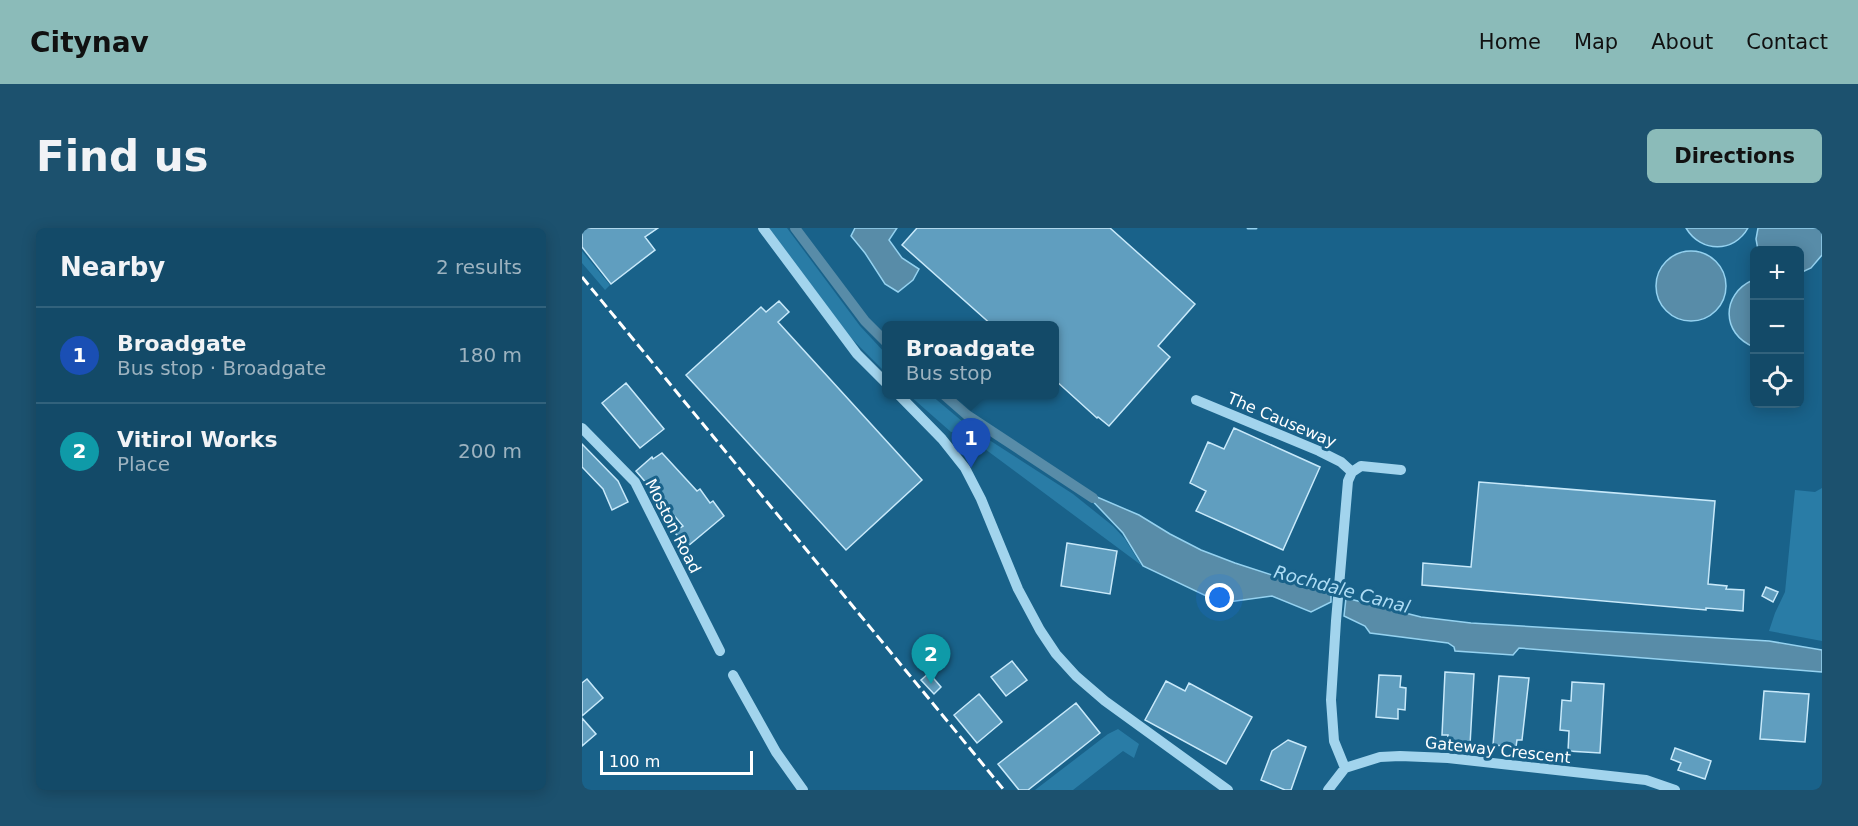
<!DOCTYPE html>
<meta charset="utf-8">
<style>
:root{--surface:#134a68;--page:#1c516e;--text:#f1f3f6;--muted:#9db3c0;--line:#32627c;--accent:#8bbbb9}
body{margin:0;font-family:"DejaVu Sans",sans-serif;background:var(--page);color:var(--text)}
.controls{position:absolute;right:18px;top:18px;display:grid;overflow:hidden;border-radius:9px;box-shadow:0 3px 15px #0003}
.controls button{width:54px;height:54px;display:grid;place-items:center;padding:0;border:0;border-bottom:2px solid var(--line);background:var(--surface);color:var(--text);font:30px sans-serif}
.scale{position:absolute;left:18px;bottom:15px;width:153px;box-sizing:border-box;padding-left:6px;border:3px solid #fff;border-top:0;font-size:16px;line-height:21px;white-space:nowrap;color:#fff;-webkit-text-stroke:4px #19628a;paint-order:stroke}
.you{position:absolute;left:638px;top:370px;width:21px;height:21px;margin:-15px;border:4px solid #fff;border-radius:50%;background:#1a73e8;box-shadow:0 0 0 9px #1a73e833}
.badge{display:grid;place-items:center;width:39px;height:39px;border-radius:50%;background:var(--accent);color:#fff;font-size:20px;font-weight:700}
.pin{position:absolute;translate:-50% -50px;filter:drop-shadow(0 2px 3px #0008)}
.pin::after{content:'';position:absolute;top:32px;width:21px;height:18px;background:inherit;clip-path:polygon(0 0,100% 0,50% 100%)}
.popup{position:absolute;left:300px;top:93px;width:177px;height:78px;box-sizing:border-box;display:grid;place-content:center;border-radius:9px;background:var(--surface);filter:drop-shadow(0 2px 4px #0005);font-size:20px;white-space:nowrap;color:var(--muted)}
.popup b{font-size:22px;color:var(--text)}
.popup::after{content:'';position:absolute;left:50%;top:100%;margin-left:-12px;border:12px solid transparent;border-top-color:var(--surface)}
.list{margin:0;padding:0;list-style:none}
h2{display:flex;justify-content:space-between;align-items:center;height:78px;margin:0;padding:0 24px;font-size:26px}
h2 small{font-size:20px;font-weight:400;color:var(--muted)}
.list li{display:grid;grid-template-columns:39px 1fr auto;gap:18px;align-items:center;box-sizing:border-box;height:96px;padding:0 24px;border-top:2px solid var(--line)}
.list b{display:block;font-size:22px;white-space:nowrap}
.list p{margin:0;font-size:20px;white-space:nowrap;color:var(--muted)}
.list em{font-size:20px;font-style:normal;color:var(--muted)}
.icon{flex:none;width:33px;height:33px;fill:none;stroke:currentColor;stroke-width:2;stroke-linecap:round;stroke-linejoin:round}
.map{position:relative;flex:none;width:1240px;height:562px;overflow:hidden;border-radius:9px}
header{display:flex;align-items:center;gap:36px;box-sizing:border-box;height:84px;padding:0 30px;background:var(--accent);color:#111}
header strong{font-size:28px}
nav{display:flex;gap:33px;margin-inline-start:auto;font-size:21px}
.intro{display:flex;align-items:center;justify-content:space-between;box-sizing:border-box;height:144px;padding:0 36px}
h1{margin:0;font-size:42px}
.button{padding:15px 27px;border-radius:9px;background:var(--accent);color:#111;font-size:21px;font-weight:700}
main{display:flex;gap:36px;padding:0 36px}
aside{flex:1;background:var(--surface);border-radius:9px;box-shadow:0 3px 15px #0003}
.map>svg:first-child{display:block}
.green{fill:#297ca6}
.water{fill:#588ca8;stroke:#95d2f0;stroke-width:1.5}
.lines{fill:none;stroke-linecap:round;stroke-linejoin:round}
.stream{stroke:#95d2f0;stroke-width:3}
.canal{stroke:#588ca8;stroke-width:10}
.building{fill:#609ebf;stroke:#c8e9fa;stroke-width:1.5}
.minor{stroke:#a2d4ed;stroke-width:10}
.rail{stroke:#fff;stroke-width:3;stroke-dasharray:10 4.5;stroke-linecap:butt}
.labels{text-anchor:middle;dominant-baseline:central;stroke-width:6;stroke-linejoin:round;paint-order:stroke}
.street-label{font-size:16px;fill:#fff;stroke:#19628a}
.water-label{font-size:18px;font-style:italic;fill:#aeddf5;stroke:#19628a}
</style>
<header>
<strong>Citynav</strong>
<nav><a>Home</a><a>Map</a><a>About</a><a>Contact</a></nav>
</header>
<div class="intro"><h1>Find us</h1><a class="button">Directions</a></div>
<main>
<aside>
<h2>Nearby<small>2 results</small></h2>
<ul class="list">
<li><span class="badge" style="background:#1a4fb4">1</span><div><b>Broadgate</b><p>Bus stop · Broadgate</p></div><em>180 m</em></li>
<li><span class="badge" style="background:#0f9aa8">2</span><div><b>Vitirol Works</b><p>Place</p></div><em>200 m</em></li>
</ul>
</aside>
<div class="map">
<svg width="1240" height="562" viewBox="0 0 1240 562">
<rect width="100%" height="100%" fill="#19628a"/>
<path class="green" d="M187 0H205L278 98 305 127V146L267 108Z
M0 23 28 57 23 62 0 35Z
M327 167H349L387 199 491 266 531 298 543 311 559 337 380 204H369Z
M1240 260V413L1187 403 1193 385 1203 364 1213 262 1233 264Z
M536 501 557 516 552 530 541 523 491 562H453L526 506Z"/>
<path class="water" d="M273 0H315L307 12 320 30 337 41 331 52 316 64 303 56 283 25 269 8Z
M1104 0H1166C1152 25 1119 25 1104 0Z
M1176 0H1240V27L1229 40 1218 45V22H1176L1174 11Z
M1074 58a35 35 0 1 1 70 0a35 35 0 1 1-70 0Z
M1171 52H1172V119C1139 106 1139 66 1171 52Z
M501 263 557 287 588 306 619 322 653 335 749 366V374L729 384 690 368 639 375 561 338 541 305Z
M764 370 839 389 889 395 1187 413 1240 422V444L937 420 931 427 873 423 872 419 866 415 788 405 783 398 762 388Z"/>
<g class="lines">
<path class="stream" d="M666 0H674"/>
<path class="canal" d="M213 0 283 93 305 115
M361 166 385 187 511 270"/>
</g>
<path class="building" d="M0 0H76L63 9 73 22 29 56 0 19Z
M335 0H528L613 76 576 118 588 129 527 198 516 189 515 190 473 152V98H411L320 17Z
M197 73 207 84 196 94 340 252 264 322 104 147 179 79 184 84Z
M44 155 82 201 58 220 20 175Z
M652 200 738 239 701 322 614 283 624 263 608 255 626 214 642 221Z
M0 216 36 253 46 274 30 282 21 261 0 239Z
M80 225 115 263 118 261 128 275 131 273 142 288 106 318 92 304 101 298 54 243 70 229 71 231Z
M897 254 1133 273 1126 356 1145 358 1144 361 1162 362 1161 383 1124 380V382L840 357 841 335 889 339Z
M485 315 535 323 528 366 479 358Z
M1184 359 1196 364 1191 374 1180 368Z
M430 433 445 452 424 468 409 449Z
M863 444 892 446 888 517 865 515 866 507H860Z
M347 445 359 459 352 466 339 452Z
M797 447 819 448 818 459 824 460 823 482 816 481V491L794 489Z
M917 448 947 450 940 512H935L934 519 911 517Z
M5 451 21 470 0 488V455Z
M584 453 603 463 607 455 670 489 644 536 563 492Z
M990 454 1022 456 1018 525 986 523 987 503 978 502 980 472 989 473Z
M1182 463 1227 466 1223 514 1178 511Z
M397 466 420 494 395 515 372 487Z
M494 475 518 505 446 562H437L416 536Z
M0 490 14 506 0 518Z
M706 512 724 519 709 562H703L679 552 690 523Z
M1093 520 1129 533 1123 551 1096 542 1099 535 1089 531Z"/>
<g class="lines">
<path class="minor" d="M181 0 275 126 305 156
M316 166 360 211 383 240 399 271 436 361 458 402 474 426 494 448 523 473 646 562
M614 172 737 223 759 234 770 244
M0 200 53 254 138 423
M151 447 194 524 221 562
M763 540 752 513 749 472 754 393 766 253 770 244 779 238 819 242
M746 562 763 540 798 529 818 528 866 530 1064 552 1093 562"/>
<path class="rail" d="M0 49 422 562"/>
</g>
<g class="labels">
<g class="street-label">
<text transform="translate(700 192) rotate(23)">The Causeway</text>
<text transform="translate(91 298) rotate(63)">Moston Road</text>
<text transform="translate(916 522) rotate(6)">Gateway Crescent</text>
</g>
<g class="water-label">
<text transform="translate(760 361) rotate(15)">Rochdale Canal</text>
</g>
</g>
</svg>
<div class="controls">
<button>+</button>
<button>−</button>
<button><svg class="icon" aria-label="locate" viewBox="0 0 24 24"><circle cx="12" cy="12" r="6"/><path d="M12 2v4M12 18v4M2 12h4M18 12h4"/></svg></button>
</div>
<div class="scale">100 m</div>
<div class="you"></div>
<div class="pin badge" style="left:389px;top:240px;background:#1a4fb4">1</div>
<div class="popup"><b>Broadgate</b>Bus stop</div>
<div class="pin badge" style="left:349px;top:456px;background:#0f9aa8">2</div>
</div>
</main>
